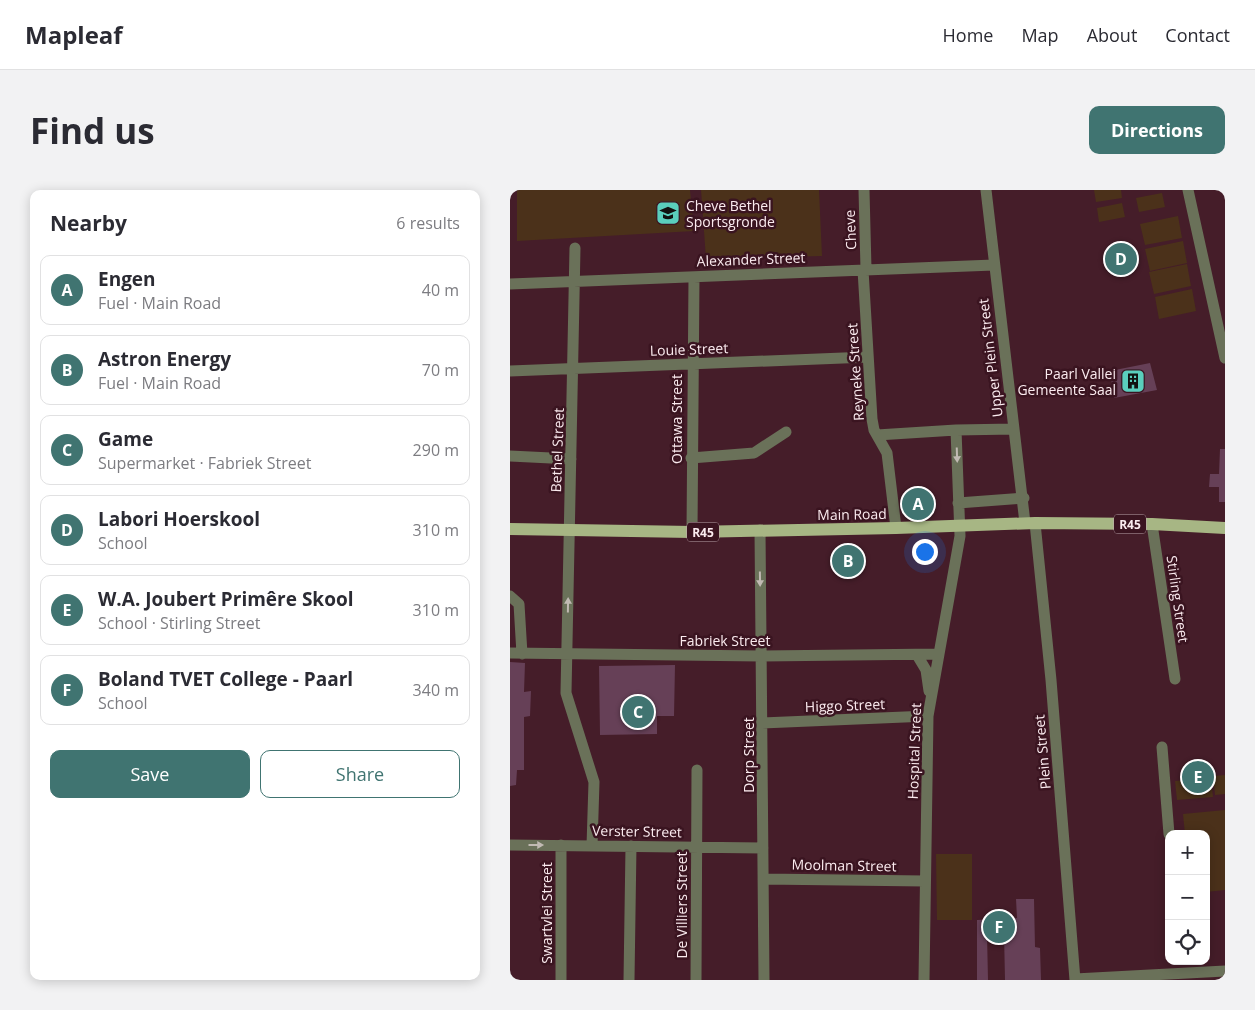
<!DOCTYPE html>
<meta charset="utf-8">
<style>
:root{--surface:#fff;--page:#f2f2f3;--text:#2b2b33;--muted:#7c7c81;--line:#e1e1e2;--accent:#407471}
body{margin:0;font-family:"Open Sans",sans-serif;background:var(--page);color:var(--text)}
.controls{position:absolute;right:15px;bottom:15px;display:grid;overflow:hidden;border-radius:10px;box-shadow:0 2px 12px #0003}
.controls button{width:45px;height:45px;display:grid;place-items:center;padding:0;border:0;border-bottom:1px solid var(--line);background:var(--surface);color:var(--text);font:25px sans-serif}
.you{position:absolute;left:414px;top:361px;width:18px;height:18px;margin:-12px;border:4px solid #fff;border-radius:50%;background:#1a73e8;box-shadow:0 0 0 8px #1a73e833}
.badge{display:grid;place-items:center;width:32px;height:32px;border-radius:50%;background:var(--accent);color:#fff;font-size:16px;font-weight:700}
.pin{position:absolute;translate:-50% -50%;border:2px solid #fff;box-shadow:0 1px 5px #0006}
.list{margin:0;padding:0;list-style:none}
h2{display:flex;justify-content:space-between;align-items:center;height:65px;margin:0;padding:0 20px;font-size:21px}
h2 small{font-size:16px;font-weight:400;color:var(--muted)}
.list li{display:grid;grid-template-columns:32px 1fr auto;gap:15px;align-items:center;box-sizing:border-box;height:70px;margin:0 10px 10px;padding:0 10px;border:1px solid var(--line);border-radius:10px}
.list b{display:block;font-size:19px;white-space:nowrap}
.list p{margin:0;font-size:16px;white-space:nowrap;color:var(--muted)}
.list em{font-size:16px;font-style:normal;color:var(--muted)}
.actions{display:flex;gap:10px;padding:15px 20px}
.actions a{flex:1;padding:11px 0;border:1px solid var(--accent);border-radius:10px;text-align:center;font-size:18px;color:var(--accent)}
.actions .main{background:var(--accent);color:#fff}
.icon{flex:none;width:28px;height:28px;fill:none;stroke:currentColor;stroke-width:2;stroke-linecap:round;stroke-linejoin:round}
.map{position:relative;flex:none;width:715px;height:790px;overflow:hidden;border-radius:10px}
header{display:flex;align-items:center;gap:30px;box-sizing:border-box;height:70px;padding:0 25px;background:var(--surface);border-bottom:1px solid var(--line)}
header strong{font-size:24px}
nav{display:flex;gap:28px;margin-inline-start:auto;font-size:18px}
.intro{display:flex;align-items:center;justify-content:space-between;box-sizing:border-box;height:120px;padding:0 30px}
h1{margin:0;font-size:35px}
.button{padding:12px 22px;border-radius:10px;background:var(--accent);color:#fff;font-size:18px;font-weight:700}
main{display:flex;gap:30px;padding:0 30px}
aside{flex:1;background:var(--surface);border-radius:10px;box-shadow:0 2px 12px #0003}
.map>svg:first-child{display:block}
.green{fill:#4b311a}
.building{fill:#664057}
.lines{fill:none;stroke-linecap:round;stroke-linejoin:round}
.minor{stroke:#6a7159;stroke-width:11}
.major{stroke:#a7b684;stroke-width:12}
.oneway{fill:#c1bab3}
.labels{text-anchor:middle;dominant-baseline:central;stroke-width:5;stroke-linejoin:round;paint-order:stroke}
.shield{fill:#3a1420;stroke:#c1aab1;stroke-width:1}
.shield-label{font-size:12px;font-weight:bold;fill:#fbebef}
.poi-label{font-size:14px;fill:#fbebef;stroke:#3a1420;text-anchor:start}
.street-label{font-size:14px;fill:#fbebef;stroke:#3a1420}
</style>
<header>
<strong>Mapleaf</strong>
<nav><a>Home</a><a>Map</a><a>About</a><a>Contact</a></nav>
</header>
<div class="intro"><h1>Find us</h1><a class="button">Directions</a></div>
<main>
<aside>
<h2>Nearby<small>6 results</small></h2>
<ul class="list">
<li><span class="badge">A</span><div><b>Engen</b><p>Fuel · Main Road</p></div><em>40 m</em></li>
<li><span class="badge">B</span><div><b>Astron Energy</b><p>Fuel · Main Road</p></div><em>70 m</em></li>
<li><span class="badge">C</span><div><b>Game</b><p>Supermarket · Fabriek Street</p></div><em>290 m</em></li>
<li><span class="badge">D</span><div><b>Labori Hoerskool</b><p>School</p></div><em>310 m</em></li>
<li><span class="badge">E</span><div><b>W.A. Joubert Primêre Skool</b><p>School · Stirling Street</p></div><em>310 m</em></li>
<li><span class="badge">F</span><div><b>Boland TVET College - Paarl</b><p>School</p></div><em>340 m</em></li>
</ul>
<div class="actions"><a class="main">Save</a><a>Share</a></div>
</aside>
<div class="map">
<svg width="715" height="790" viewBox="0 0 715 790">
<rect width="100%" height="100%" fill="#451d29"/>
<path class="green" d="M7 0H180L184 41 7 51Z
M191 0H309L312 66 196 69Z
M584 0H611L612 8 586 12Z
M652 3 655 17 629 22 626 8Z
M612 13 615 27 589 32 587 18Z
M668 26 672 48 635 55 630 34Z
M673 51 677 73 640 81 635 59Z
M677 74 681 96 644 104 639 82Z
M682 99 686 121 649 129 645 107Z
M715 585V604L705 605 703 586Z
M701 588 703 607 667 610 665 591Z
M715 620V700L696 702V644H675L673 624Z
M426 664H462V730H427Z"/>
<path class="building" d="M640 173 647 200 604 208 600 181Z
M710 259H715V312H709V297H699L700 284H709Z
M418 309 419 318 400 320V310Z
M332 362H345V380L332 381Z
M0 472 15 473 14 502 21 501 20 526 14 527V580H7L6 595 0 596Z
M165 475 164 526H147V544L90 545 89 476Z
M506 709H524L525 757 530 758 531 790H495L494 743 477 744 478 790H467V730L507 728Z"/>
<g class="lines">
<path class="minor" d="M354 0 356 79
M476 0 515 333
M678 0 715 168
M65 58 56 503 84 592 82 656
M353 80 362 229 364 240 377 263 386 338
M0 94 484 75
M0 181 358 167
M367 245 446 240
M0 266 61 269
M181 268 244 263 276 242
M448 313 514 308
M525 333 541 490 565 790
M642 334 665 489
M250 340 254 790
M182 342 184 87
M0 406 9 414 12 464
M0 463 251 466 429 464
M407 465 416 480 419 501
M252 533 418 526
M652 557 659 644
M0 655 253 658
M253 689 415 691
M565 789 715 781
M51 790V655
M119 790 121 656
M186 790 187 580
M414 790 418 526 450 346 446 240 504 239"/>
<path class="major" d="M0 339 182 342 386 338 525 333 642 334 715 338"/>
</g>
<defs><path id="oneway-solid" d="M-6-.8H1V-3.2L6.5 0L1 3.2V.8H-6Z" transform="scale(1.25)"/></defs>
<g class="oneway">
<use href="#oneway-solid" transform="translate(447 265) rotate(88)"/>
<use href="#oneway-solid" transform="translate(250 389) rotate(89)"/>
<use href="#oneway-solid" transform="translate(58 415) rotate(-89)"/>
<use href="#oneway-solid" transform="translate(26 655)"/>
</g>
<defs>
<g id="school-square" transform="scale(1.25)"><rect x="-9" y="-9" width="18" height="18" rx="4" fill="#5acebd" stroke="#3a1420"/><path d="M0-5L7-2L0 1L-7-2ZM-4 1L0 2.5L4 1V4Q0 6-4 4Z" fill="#111"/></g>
<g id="building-square" transform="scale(1.25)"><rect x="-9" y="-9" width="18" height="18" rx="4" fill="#5acebd" stroke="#3a1420"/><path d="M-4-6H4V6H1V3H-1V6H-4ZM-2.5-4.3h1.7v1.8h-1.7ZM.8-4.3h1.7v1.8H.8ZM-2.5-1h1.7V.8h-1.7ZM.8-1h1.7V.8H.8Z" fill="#111"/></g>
</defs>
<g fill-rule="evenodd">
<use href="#school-square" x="158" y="23"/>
<use href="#building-square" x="623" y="191"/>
</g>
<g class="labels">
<g class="shield">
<rect x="604" y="324.5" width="32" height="19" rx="4"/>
<rect x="177" y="332.5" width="32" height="19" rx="4"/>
</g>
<g class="shield-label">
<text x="620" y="334">R45</text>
<text x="193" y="342">R45</text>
</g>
<g class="poi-label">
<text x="176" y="15">Cheve Bethel<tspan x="176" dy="16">Sportsgronde</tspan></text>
<text x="606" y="183" text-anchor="end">Paarl Vallei<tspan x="606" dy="16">Gemeente Saal</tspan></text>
</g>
<g class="street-label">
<text transform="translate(340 40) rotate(-92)">Cheve</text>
<text transform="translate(241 69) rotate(-2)">Alexander Street</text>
<text transform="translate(179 159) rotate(-2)">Louie Street</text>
<text transform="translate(480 168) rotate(-97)">Upper Plein Street</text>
<text transform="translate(345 182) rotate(-94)">Reyneke Street</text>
<text transform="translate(166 229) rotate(-90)">Ottawa Street</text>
<text transform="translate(47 260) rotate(-88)">Bethel Street</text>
<text transform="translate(342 324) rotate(-1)">Main Road</text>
<text transform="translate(668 409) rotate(82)">Stirling Street</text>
<text x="215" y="450">Fabriek Street</text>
<text transform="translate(335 515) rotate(-2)">Higgo Street</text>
<text transform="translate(404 561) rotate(-88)">Hospital Street</text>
<text transform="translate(532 562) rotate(-95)">Plein Street</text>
<text transform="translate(238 565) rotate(-90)">Dorp Street</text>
<text transform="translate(127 641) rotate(1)">Verster Street</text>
<text transform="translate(334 675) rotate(1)">Moolman Street</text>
<text transform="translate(171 715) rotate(-90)">De Villiers Street</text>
<text transform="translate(36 723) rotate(-90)">Swartvlei Street</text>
</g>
</g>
</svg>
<div class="controls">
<button>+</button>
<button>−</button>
<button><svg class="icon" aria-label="locate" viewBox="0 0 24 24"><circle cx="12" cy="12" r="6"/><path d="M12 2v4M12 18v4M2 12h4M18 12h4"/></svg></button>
</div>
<div class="you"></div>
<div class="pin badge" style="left:408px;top:314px">A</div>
<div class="pin badge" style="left:338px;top:371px">B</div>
<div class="pin badge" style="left:128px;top:522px">C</div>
<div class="pin badge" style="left:611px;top:69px">D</div>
<div class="pin badge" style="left:688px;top:587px">E</div>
<div class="pin badge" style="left:489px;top:737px">F</div>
</div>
</main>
